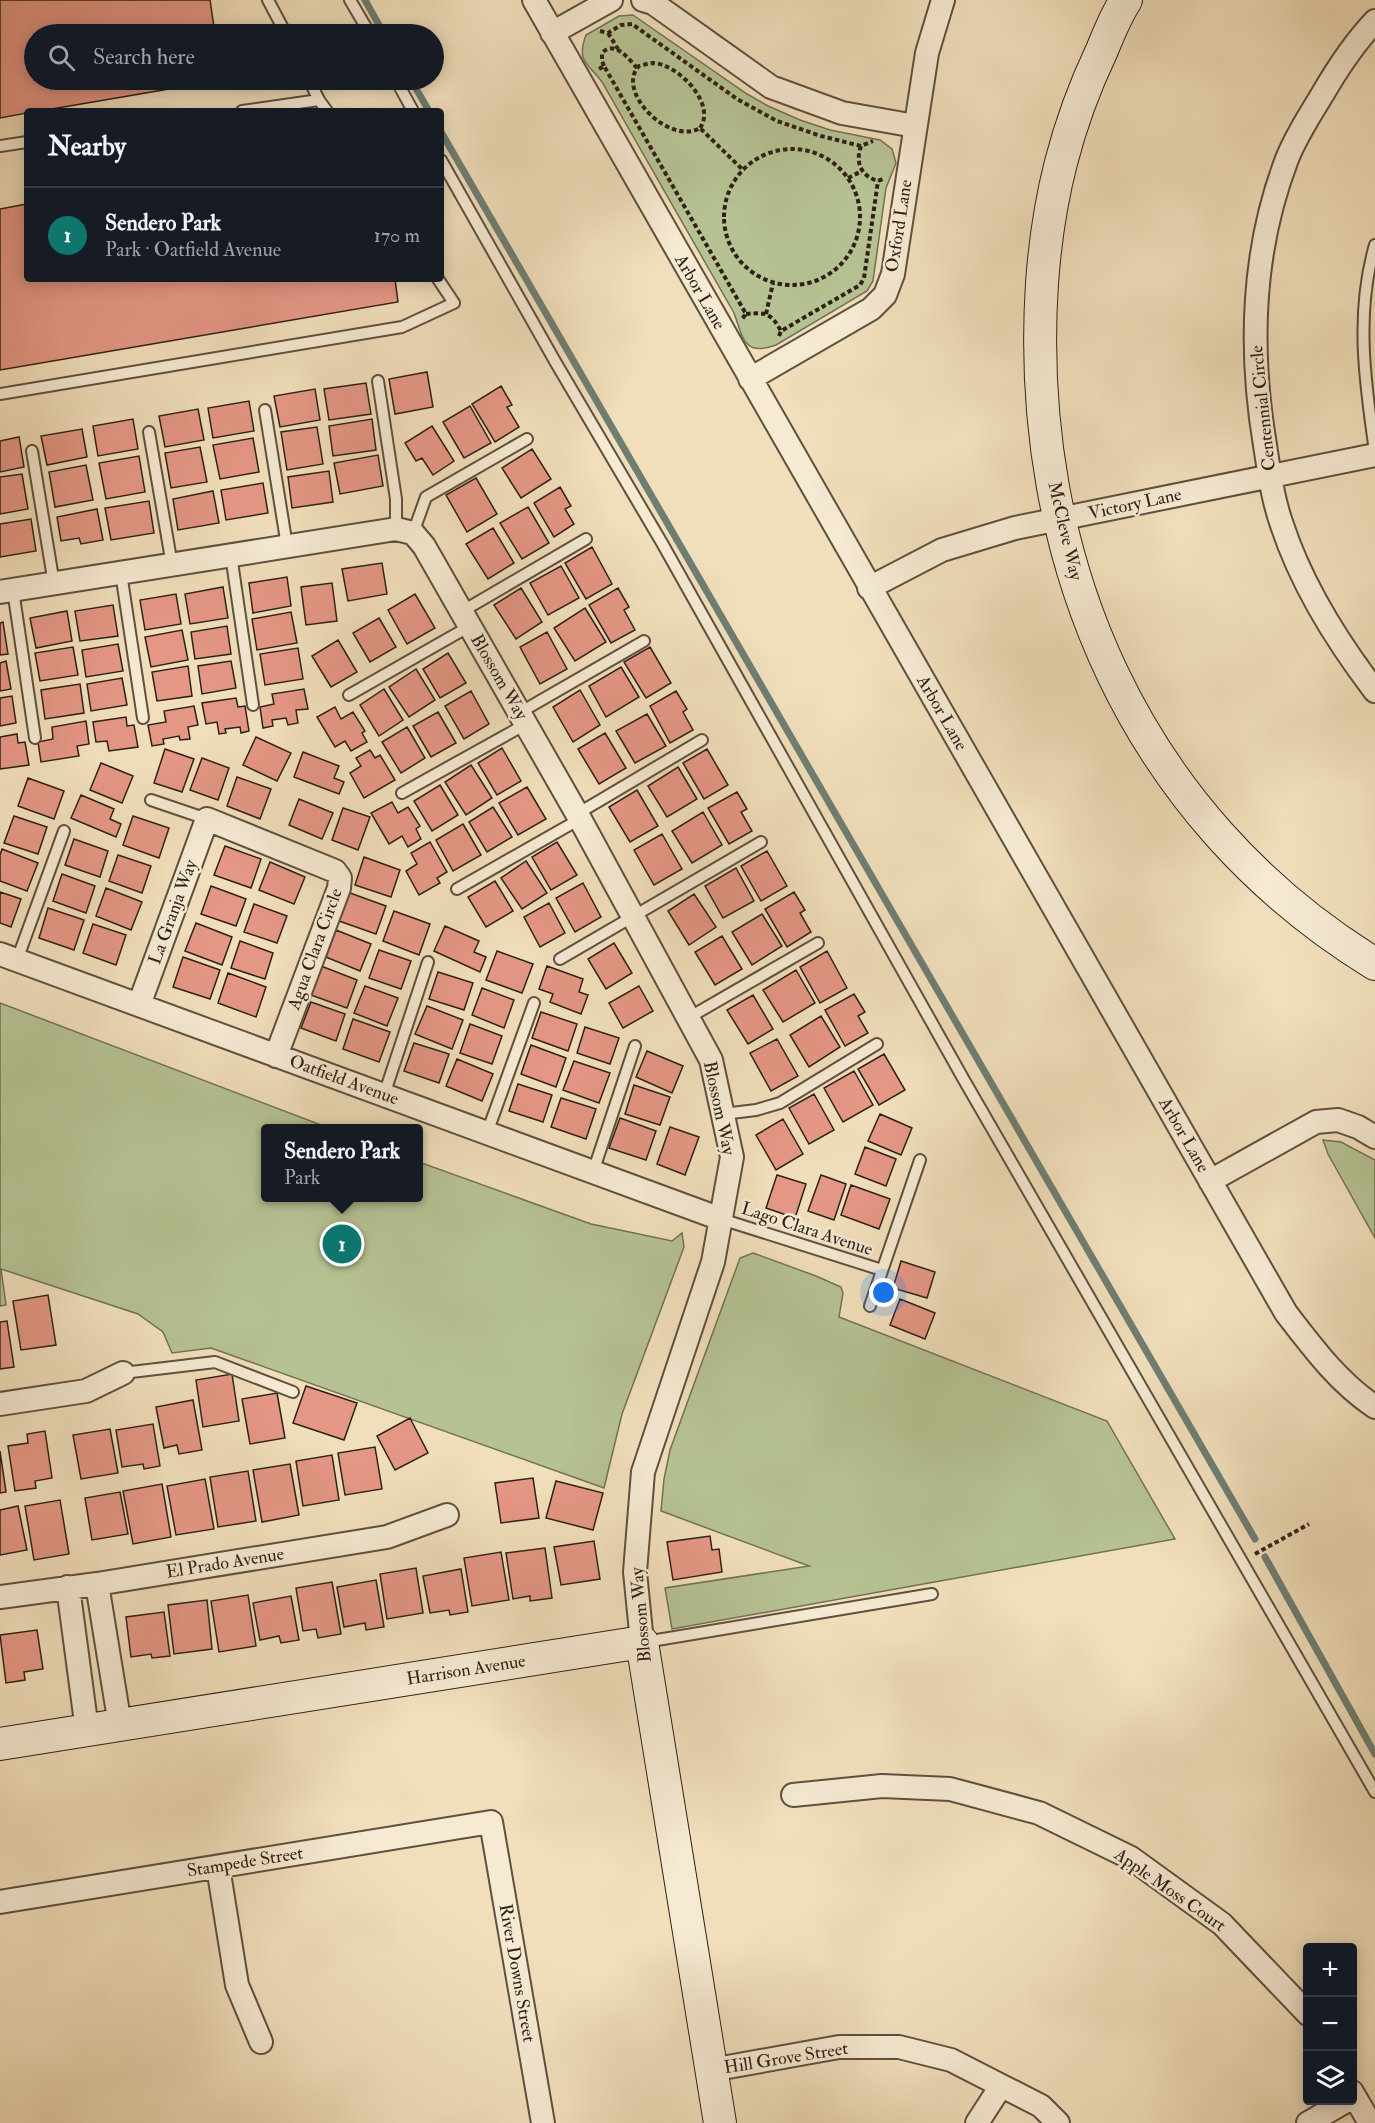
<!DOCTYPE html>
<meta charset="utf-8">
<style>
:root{--surface:#171b24;--page:#242831;--text:#f1f3f6;--muted:#9ea1a6;--line:#363941;--accent:#0f766e}
body{margin:0;font-family:"IM FELL Double Pica",serif;background:var(--page);color:var(--text)}
.controls{position:absolute;right:18px;bottom:18px;display:grid;overflow:hidden;border-radius:6px;box-shadow:0 3px 15px #0003}
.controls button{width:54px;height:54px;display:grid;place-items:center;padding:0;border:0;border-bottom:2px solid var(--line);background:var(--surface);color:var(--text);font:30px sans-serif}
.you{position:absolute;left:884px;top:1293px;width:21px;height:21px;margin:-15px;border:4px solid #fff;border-radius:50%;background:#1a73e8;box-shadow:0 0 0 9px #1a73e833}
.badge{display:grid;place-items:center;width:39px;height:39px;border-radius:50%;background:var(--accent);color:#fff;font-size:20px;font-weight:700}
.pin{position:absolute;translate:-50% -50%;border:3px solid #fff;box-shadow:0 2px 6px #0006}
.popup{position:absolute;left:261px;top:1124px;width:162px;height:78px;box-sizing:border-box;display:grid;place-content:center;border-radius:6px;background:var(--surface);filter:drop-shadow(0 2px 4px #0005);font-size:20px;white-space:nowrap;color:var(--muted)}
.popup b{font-size:22px;color:var(--text)}
.popup::after{content:'';position:absolute;left:50%;top:100%;margin-left:-12px;border:12px solid transparent;border-top-color:var(--surface)}
.list{margin:0;padding:0;list-style:none}
h2{display:flex;justify-content:space-between;align-items:center;height:78px;margin:0;padding:0 24px;font-size:26px}
h2 small{font-size:20px;font-weight:400;color:var(--muted)}
.list li{display:grid;grid-template-columns:39px 1fr auto;gap:18px;align-items:center;box-sizing:border-box;height:96px;padding:0 24px;border-top:2px solid var(--line)}
.list b{display:block;font-size:22px;white-space:nowrap}
.list p{margin:0;font-size:20px;white-space:nowrap;color:var(--muted)}
.list em{font-size:20px;font-style:normal;color:var(--muted)}
.icon{flex:none;width:33px;height:33px;fill:none;stroke:currentColor;stroke-width:2;stroke-linecap:round;stroke-linejoin:round}
.map{position:relative;flex:none;width:1375px;height:2123px;overflow:hidden}
.search{position:absolute;background:var(--surface);box-shadow:0 3px 15px #0003;left:24px;top:24px;width:420px;height:66px;display:flex;align-items:center;gap:15px;box-sizing:border-box;padding:0 21px;border-radius:33px;color:var(--muted);font-size:22px}
.panel{position:absolute;background:var(--surface);box-shadow:0 3px 15px #0003;left:24px;top:108px;width:420px;height:174px;border-radius:6px}
.map>svg:first-child{display:block}
.green{fill:#b6c293;stroke:#727155;stroke-width:1.5}
.lines{fill:none;stroke-linecap:round;stroke-linejoin:round}
.stream{stroke:#6f7e73;stroke-width:7}
.building{fill:#e59785;stroke:#2e2017;stroke-width:1.5}
.lane-casing{stroke:#5f5040;stroke-width:14}
.street-casing{stroke:#5f5040;stroke-width:26}
.secondary-casing{stroke:#2e2017;stroke-width:34}
.path{stroke:#2e2017;stroke-width:4;stroke-dasharray:4.5 3;stroke-linecap:butt}
.lane{stroke:#f6ead3;stroke-width:10}
.street{stroke:#f6ead3;stroke-width:22}
.secondary{stroke:#f6ead3;stroke-width:32}
.labels{text-anchor:middle;dominant-baseline:central;stroke-width:5;stroke-linejoin:round;paint-order:stroke}
.street-label{font-size:18px;fill:#2e2017;stroke:#f6ead3}
</style>
<div class="map">
<svg width="1375" height="2123" viewBox="0 0 1375 2123">
<rect width="100%" height="100%" fill="#f1dfbb"/>
<filter id="stains"><feTurbulence type="fractalNoise" baseFrequency=".00333" numOctaves="4"/><feColorMatrix values="0 0 0 0 .2 0 0 0 0 .09 0 0 0 0 .02 0 0 0 .5 -.17"/></filter>
<radialGradient id="worn" r=".72"><stop offset=".6" stop-color="#630" stop-opacity="0"/><stop offset="1" stop-color="#630" stop-opacity=".3"/></radialGradient>
<path class="green" d="M633 15 747 94 768 106 800 120 830 130 880 140 892 149 896 163 886 188 873 281 867 291 776 345C743 357 743 337 734 313L602 82C588 63 576 62 586 35L619 16Z
M0 1003 329 1128H266V1198H418L419 1162 591 1224 672 1241 682 1233 684 1247 622 1414 604 1488 211 1348 172 1353 163 1332 138 1314 1 1269 6 1305 0 1306Z
M1323 1140 1341 1142 1375 1160V1238L1328 1154Z
M753 1253 816 1276 841 1287 843 1293 839 1317 1107 1421 1175 1539 672 1629 665 1588 809 1566 661 1511 664 1479 670 1450 740 1258Z"/>
<g class="lines">
<path class="stream" d="M365 0 384 34
M411 80 429 111
M441 132 1255 1539
M1265 1557 1375 1754"/>
</g>
<path class="building" d="M0 0H210L215 34H34V80H222L40 111H27V113L0 118Z
M27 204V279H395L398 302 0 370V209Z
M427 372 433 407 395 414 389 379Z
M366 383 371 414 329 420 324 389Z
M501 386 512 405 507 407 519 427 495 442 472 404Z
M315 389 320 420 280 427 274 396Z
M249 401 254 431 213 438 208 408Z
M470 406 491 443 464 458 443 422Z
M198 409 204 440 165 447 159 416Z
M133 419 138 449 98 456 93 426Z
M372 419 376 450 333 456 329 426Z
M432 426 454 461 433 475 422 458 416 461 405 443Z
M317 427 323 464 287 470 281 432Z
M82 429 87 457 47 465 41 436Z
M19 437 24 467 0 472V441Z
M253 438 259 472 220 479 213 445Z
M200 447 207 482 171 488 165 453Z
M532 449 551 479 521 498 502 468Z
M378 455 383 486 340 494 334 463Z
M139 456 145 492 106 499 99 463Z
M86 465 93 500 55 507 49 472Z
M329 471 333 502 292 508 288 477Z
M22 474 28 509 0 514V477Z
M476 478 497 514 467 532 446 495Z
M263 483 268 513 226 520 221 490Z
M560 487 571 506 565 509 574 524 554 537 534 503Z
M213 491 219 523 178 530 173 499Z
M149 501 154 533 111 540 105 508Z
M528 507 549 543 522 559 500 523Z
M97 509 103 540 81 544 79 538 61 541 57 517Z
M31 519 36 551 0 557V524Z
M493 528 514 563 488 579 466 544Z
M592 547 612 584 586 599 565 563Z
M382 563 387 594 348 601 342 569Z
M561 566 579 598 548 615 530 583Z
M287 577 291 606 253 613 249 583Z
M332 583 337 621 306 625 301 587Z
M223 587 228 618 190 624 185 594Z
M521 588 542 622 516 639 494 605Z
M618 588 629 607 624 610 635 630 611 643 589 605Z
M176 594 181 624 145 630 140 600Z
M415 594 435 628 407 644 388 610Z
M113 605 118 636 80 641 75 611Z
M585 608 606 642 575 661 554 628Z
M67 611 72 641 36 648 30 618Z
M291 612 297 643 257 650 252 619Z
M379 618 396 647 370 662 353 633Z
M3 622 8 654 0 655V623Z
M227 626 231 654 195 659 191 632Z
M182 630 188 660 151 667 145 637Z
M547 632 567 669 540 684 520 647Z
M338 640 357 672 331 687 312 656Z
M118 644 123 671 86 677 82 650Z
M73 647 78 675 40 681 35 653Z
M650 647 671 683 646 698 624 662Z
M298 648 303 679 265 685 260 654Z
M448 653 466 683 440 698 423 669Z
M6 661 11 689 0 691V663Z
M231 661 236 688 202 694 198 666Z
M188 666 192 696 157 701 152 672Z
M621 667 639 697 606 717 589 686Z
M416 669 435 700 409 717 389 687Z
M122 678 127 705 91 711 87 684Z
M80 684 84 713 45 719 41 690Z
M304 689 308 709 296 710 298 723 288 725 286 718 272 720 273 726 263 728 260 707 274 704 272 694Z
M384 689 403 720 379 736 360 705Z
M580 690 600 725 573 742 553 707Z
M471 691 489 724 464 739 445 706Z
M676 691 687 709 683 712 693 730 670 743 650 706Z
M12 696 16 723 0 726V698Z
M236 698 238 707 245 706 249 731 241 733 240 727 225 729 226 733 219 734 217 722 206 724 202 703Z
M194 706 198 725 188 727 190 739 180 740 179 736 163 739 164 744 152 746 148 725 166 722 164 711Z
M335 707 341 719 353 712 365 731 362 733 367 742 351 751 345 741 335 747 317 717Z
M438 712 456 743 431 757 413 726Z
M647 714 666 746 635 763 616 731Z
M126 717 127 726 134 725 138 747 109 751 107 741 96 742 93 722Z
M86 721 89 744 77 746 79 756 41 762 38 742 53 739 52 727Z
M407 727 425 758 401 773 382 742Z
M605 733 626 768 599 784 578 749Z
M17 734 18 743 25 742 29 765 0 769V737Z
M256 737 291 753 277 781 243 765Z
M502 748 521 781 497 795 478 763Z
M165 749 194 759 182 792 154 783Z
M707 749 728 785 704 799 683 763Z
M370 750 375 758 380 755 395 780 364 798 350 773 361 766 356 758Z
M303 752 339 766 334 778 344 782 339 794 294 777Z
M202 758 229 768 218 800 190 790Z
M101 763 133 776 122 803 90 790Z
M471 765 492 798 466 815 445 782Z
M678 767 697 799 667 817 648 786Z
M237 777 271 789 260 819 227 806Z
M28 778 64 791 54 819 18 806Z
M440 785 458 815 432 831 414 801Z
M527 787 546 819 518 835 499 803Z
M637 790 658 826 630 842 609 807Z
M737 792 747 809 741 812 752 831 729 844 708 808Z
M81 795 114 809 110 819 121 824 116 837 71 818Z
M299 799 333 813 322 839 289 825Z
M392 802 398 813 408 807 420 826 416 829 421 839 408 847 402 836 389 844 371 813Z
M493 807 512 837 487 852 469 822Z
M343 808 370 817 358 850 332 840Z
M703 812 722 845 692 863 672 831Z
M14 816 47 827 38 854 4 843Z
M133 816 169 828 159 858 123 845Z
M463 824 481 855 453 871 436 840Z
M662 834 682 869 654 885 634 850Z
M74 839 108 851 100 877 65 865Z
M430 842 447 872 437 878 440 883 419 895 406 871 417 864 411 853Z
M557 842 577 875 551 890 532 857Z
M225 846 261 859 251 888 214 875Z
M2 849 38 863 27 891 0 881V855Z
M767 851 787 886 761 901 741 866Z
M118 855 151 866 142 893 109 881Z
M364 857 400 870 391 897 355 885Z
M526 861 547 893 522 909 501 878Z
M270 862 305 877 294 904 259 890Z
M736 868 754 901 723 918 705 886Z
M62 874 95 886 86 913 53 901Z
M495 881 513 911 486 927 468 897Z
M583 883 601 917 575 932 556 898Z
M211 886 246 899 236 926 201 914Z
M106 888 142 902 131 930 96 916Z
M0 892 21 899 11 927 0 923Z
M794 892 805 910 800 913 811 932 787 947 765 909Z
M350 893 386 906 376 934 339 921Z
M694 894 716 927 689 945 668 911Z
M549 903 565 933 540 947 524 917Z
M254 904 287 916 277 943 244 932Z
M48 908 84 920 74 950 39 938Z
M394 911 430 924 419 955 383 941Z
M762 914 782 946 752 965 732 932Z
M196 923 232 937 222 965 185 951Z
M93 924 126 935 116 965 83 953Z
M445 926 479 941 474 952 486 957 480 972 434 951Z
M336 930 371 944 360 971 326 957Z
M722 936 742 969 715 985 695 952Z
M240 941 273 953 265 979 231 968Z
M614 943 632 973 606 989 588 959Z
M379 950 411 961 401 989 369 978Z
M497 951 533 964 522 993 486 980Z
M827 951 847 988 820 1003 800 967Z
M183 957 220 970 210 999 173 987Z
M321 966 357 980 347 1008 311 995Z
M547 966 583 979 579 992 588 995 581 1014 550 1002 553 994 539 989Z
M796 970 815 1003 783 1022 763 990Z
M438 972 473 983 464 1010 429 999Z
M228 973 266 987 256 1017 218 1003Z
M365 986 398 998 387 1026 354 1013Z
M639 986 653 1011 623 1028 609 1003Z
M482 988 514 1000 504 1028 472 1015Z
M854 994 865 1012 858 1016 868 1033 845 1046 825 1010Z
M753 995 773 1029 748 1044 727 1010Z
M311 1002 345 1014 336 1041 301 1028Z
M427 1006 463 1020 452 1049 415 1034Z
M541 1012 577 1024 568 1051 532 1038Z
M821 1016 840 1047 809 1067 790 1035Z
M353 1019 390 1032 379 1062 343 1049Z
M470 1024 502 1036 492 1064 460 1053Z
M585 1027 619 1038 610 1064 577 1053Z
M777 1039 798 1076 771 1091 750 1053Z
M414 1043 449 1054 439 1083 404 1071Z
M531 1045 566 1058 556 1087 521 1074Z
M647 1051 683 1066 672 1093 636 1077Z
M884 1054 905 1090 879 1105 858 1069Z
M457 1059 493 1074 482 1101 446 1086Z
M574 1061 610 1073 599 1103 563 1090Z
M854 1071 873 1105 843 1122 824 1088Z
M518 1084 552 1095 543 1122 509 1111Z
M634 1085 670 1097 660 1125 625 1114Z
M814 1094 834 1130 809 1144 789 1108Z
M561 1098 596 1109 586 1139 551 1127Z
M880 1114 912 1128 901 1155 868 1141Z
M620 1118 656 1131 646 1160 609 1148Z
M783 1119 803 1154 776 1170 756 1135Z
M670 1127 699 1137 685 1175 657 1164Z
M865 1147 896 1159 886 1186 855 1174Z
M777 1175 806 1184 795 1218 766 1208Z
M821 1175 846 1184 834 1220 808 1211Z
M851 1185 890 1199 879 1229 841 1215Z
M901 1261 935 1272 927 1298 893 1288Z
M48 1295 56 1345 21 1350 13 1301Z
M900 1299 935 1313 925 1339 890 1325Z
M7 1321 14 1367 0 1369V1322Z
M232 1374 239 1421 203 1427 196 1380Z
M306 1386 357 1403 344 1440 293 1423Z
M277 1393 285 1438 250 1444 242 1399Z
M193 1400 202 1450 179 1454 177 1445 164 1448 156 1407Z
M410 1418 428 1453 395 1470 377 1436Z
M153 1424 160 1466 144 1469 143 1464 122 1467 116 1430Z
M110 1429 118 1473 81 1479 73 1435Z
M45 1431 52 1478 35 1481 36 1488 15 1491 8 1446 28 1443 27 1434Z
M375 1447 382 1489 345 1495 338 1453Z
M0 1451 6 1492 0 1493Z
M332 1455 339 1500 303 1506 296 1461Z
M290 1464 299 1515 262 1522 253 1470Z
M248 1471 256 1521 218 1527 210 1477Z
M533 1478 539 1518 501 1523 495 1483Z
M205 1479 214 1529 176 1535 167 1486Z
M556 1481 603 1493 593 1530 546 1518Z
M162 1484 171 1537 133 1544 123 1491Z
M120 1492 128 1534 92 1540 85 1498Z
M60 1500 69 1554 34 1560 25 1506Z
M18 1506 27 1550 0 1555V1510Z
M710 1536 712 1550 719 1549 722 1572 673 1580 667 1542Z
M594 1541 600 1579 561 1585 554 1547Z
M545 1548 552 1598 530 1601V1596L513 1599 506 1553Z
M501 1552 509 1600 472 1606 464 1558Z
M416 1568 423 1613 387 1619 380 1574Z
M461 1569 468 1612 450 1615 449 1610 430 1613 423 1576Z
M376 1580 384 1627 366 1630 365 1623 344 1627 337 1587Z
M332 1582 341 1634 318 1638 316 1629 303 1631 296 1588Z
M248 1595 256 1646 219 1652 211 1601Z
M291 1596 299 1640 281 1643 279 1636 260 1640 253 1603Z
M207 1600 212 1649 174 1654 168 1605Z
M164 1612 170 1656 152 1658 151 1654 131 1657 126 1617Z
M37 1630 43 1669 24 1672 25 1680 6 1683 0 1635Z"/>
<g class="lines">
<g class="lane-casing">
<path id="lane" d="M268 0 286 34
M350 0 370 34
M396 80 413 111
M319 100 327 111
M242 111 319 100 309 80
M0 146 27 142
M441 160 556 363 662 543 964 1080 1375 1792
M1375 245C1355 313 1365 383 1375 451
M378 381 396 499V529
M0 394 402 327 454 303 438 279
M265 410 287 546
M149 432 172 565
M32 451 54 584
M413 533 426 497 527 439
M231 555 253 705
M121 573 143 718
M13 590 35 738
M461 612 586 539
M349 695 470 626
M519 713 644 641
M402 793 526 724
M151 800 207 819
M577 814 702 740
M457 889 580 819
M560 959 761 842
M17 960 64 831
M688 1018 818 943
M384 1095 428 962
M723 1114 756 1110 780 1103 877 1044
M487 1133 534 1003
M593 1172 635 1046
M721 1219 882 1270
M870 1306 920 1160
M123 1373 215 1362 293 1392
M645 1642 932 1594"/>
</g>
<g class="street-casing">
<path id="street" d="M534 0 1286 1313C1313 1348 1338 1382 1375 1407
M643 0 653 3 771 87 842 113 915 126
M1375 21C1354 43 1337 69 1322 95 1310 115 1296 136 1287 159 1252 250 1249 350 1265 445 1269 472 1273 500 1282 525 1302 586 1336 640 1375 691
M552 33 611 0
M750 379 871 309 885 295 893 274 927 53 943 0
M869 588 942 550 1015 528 1375 455
M0 592 396 529 413 533 424 546 580 819 711 1060 732 1157 713 1262 643 1472 635 1572 642 1642
M0 954 721 1219
M139 1005 207 819 335 871 340 878 339 888 276 1056
M1210 1181 1316 1122 1338 1120 1358 1127 1375 1137
M0 1404 86 1391 123 1373
M97 1584 120 1725
M68 1587 87 1730
M0 1597 97 1584 387 1537 447 1515
M793 1795 882 1786 950 1789 1039 1813 1131 1858 1222 1924 1308 2014
M218 1867 237 1985 261 2042
M0 1902 491 1822 543 2123
M711 2070 839 2047H899L951 2060 1041 2106 1058 2123
M1352 2092 1370 2123
M977 2123 1001 2086
M1308 2123 1348 2100"/>
</g>
<g class="secondary-casing">
<path id="secondary" d="M1126 0C1116 15 1109 33 1102 50 1066 126 1048 199 1042 283 1024 559 1135 817 1375 964
M0 1744 642 1642 720 2123"/>
</g>
<path class="path" d="M600 31 608 33 621 25 632 24 737 99 777 121 821 136 861 146 873 141
M608 33 618 49
M604 66 602 61V53C615 40 628 58 637 68
M599 69 604 66 746 314 741 320
M700 128C717 104 678 64 653 63 649 63 644 65 639 66 615 91 669 146 700 128L743 170
M861 146C855 163 861 176 878 181L885 178
M724 217a68 68 0 1 1 136 0a68 68 0 1 1-136 0Z
M848 178 862 171
M746 314C766 312 771 313 781 331
M766 314 773 283
M779 336 781 331 860 285 864 278 878 181
M1255 1554 1309 1524"/>
<use href="#lane" class="lane"/>
<use href="#street" class="street"/>
<use href="#secondary" class="secondary"/>
</g>
<g class="labels">
<g class="street-label">
<text transform="translate(899 226) rotate(-81)">Oxford Lane</text>
<text transform="translate(700 292) rotate(60)">Arbor Lane</text>
<text transform="translate(1263 408) rotate(-96)">Centennial Circle</text>
<text transform="translate(1135 504) rotate(-12)">Victory Lane</text>
<text transform="translate(1065 531) rotate(77)">McCleve Way</text>
<text transform="translate(499 677) rotate(60)">Blossom Way</text>
<text transform="translate(942 713) rotate(60)">Arbor Lane</text>
<text transform="translate(173 912) rotate(-70)">La Granja Way</text>
<text transform="translate(315 949) rotate(-70)">Agua Clara Circle</text>
<text transform="translate(344 1080) rotate(20)">Oatfield Avenue</text>
<text transform="translate(719 1108) rotate(78)">Blossom Way</text>
<text transform="translate(1184 1135) rotate(60)">Arbor Lane</text>
<text transform="translate(807 1229) rotate(18)">Lago Clara Avenue</text>
<text transform="translate(225 1563) rotate(-9)">El Prado Avenue</text>
<text transform="translate(641 1615) rotate(-95)">Blossom Way</text>
<text transform="translate(466 1670) rotate(-9)">Harrison Avenue</text>
<text transform="translate(245 1862) rotate(-9)">Stampede Street</text>
<text transform="translate(1170 1890) rotate(35)">Apple Moss Court</text>
<text transform="translate(517 1973) rotate(80)">River Downs Street</text>
<text transform="translate(786 2058) rotate(-9)">Hill Grove Street</text>
</g>
</g>
<rect width="100%" height="100%" filter="url(#stains)"/>
<rect width="100%" height="100%" fill="url(#worn)"/>
</svg>
<div class="controls">
<button>+</button>
<button>−</button>
<button><svg class="icon" aria-label="layers" viewBox="0 0 24 24"><path d="M12 4l9 5-9 5-9-5zM3 14l9 5 9-5"/></svg></button>
</div>
<div class="you"></div>
<div class="pin badge" style="left:342px;top:1244px">1</div>
<div class="popup"><b>Sendero Park</b>Park</div>
<div class="search"><svg class="icon" aria-label="search" viewBox="0 0 24 24"><circle cx="10" cy="10" r="6"/><path d="M15 15l6 6"/></svg>Search here</div>
<section class="panel">
<h2>Nearby<small></small></h2>
<ul class="list">
<li><span class="badge">1</span><div><b>Sendero Park</b><p>Park · Oatfield Avenue</p></div><em>170 m</em></li>
</ul>
</section>
</div>
